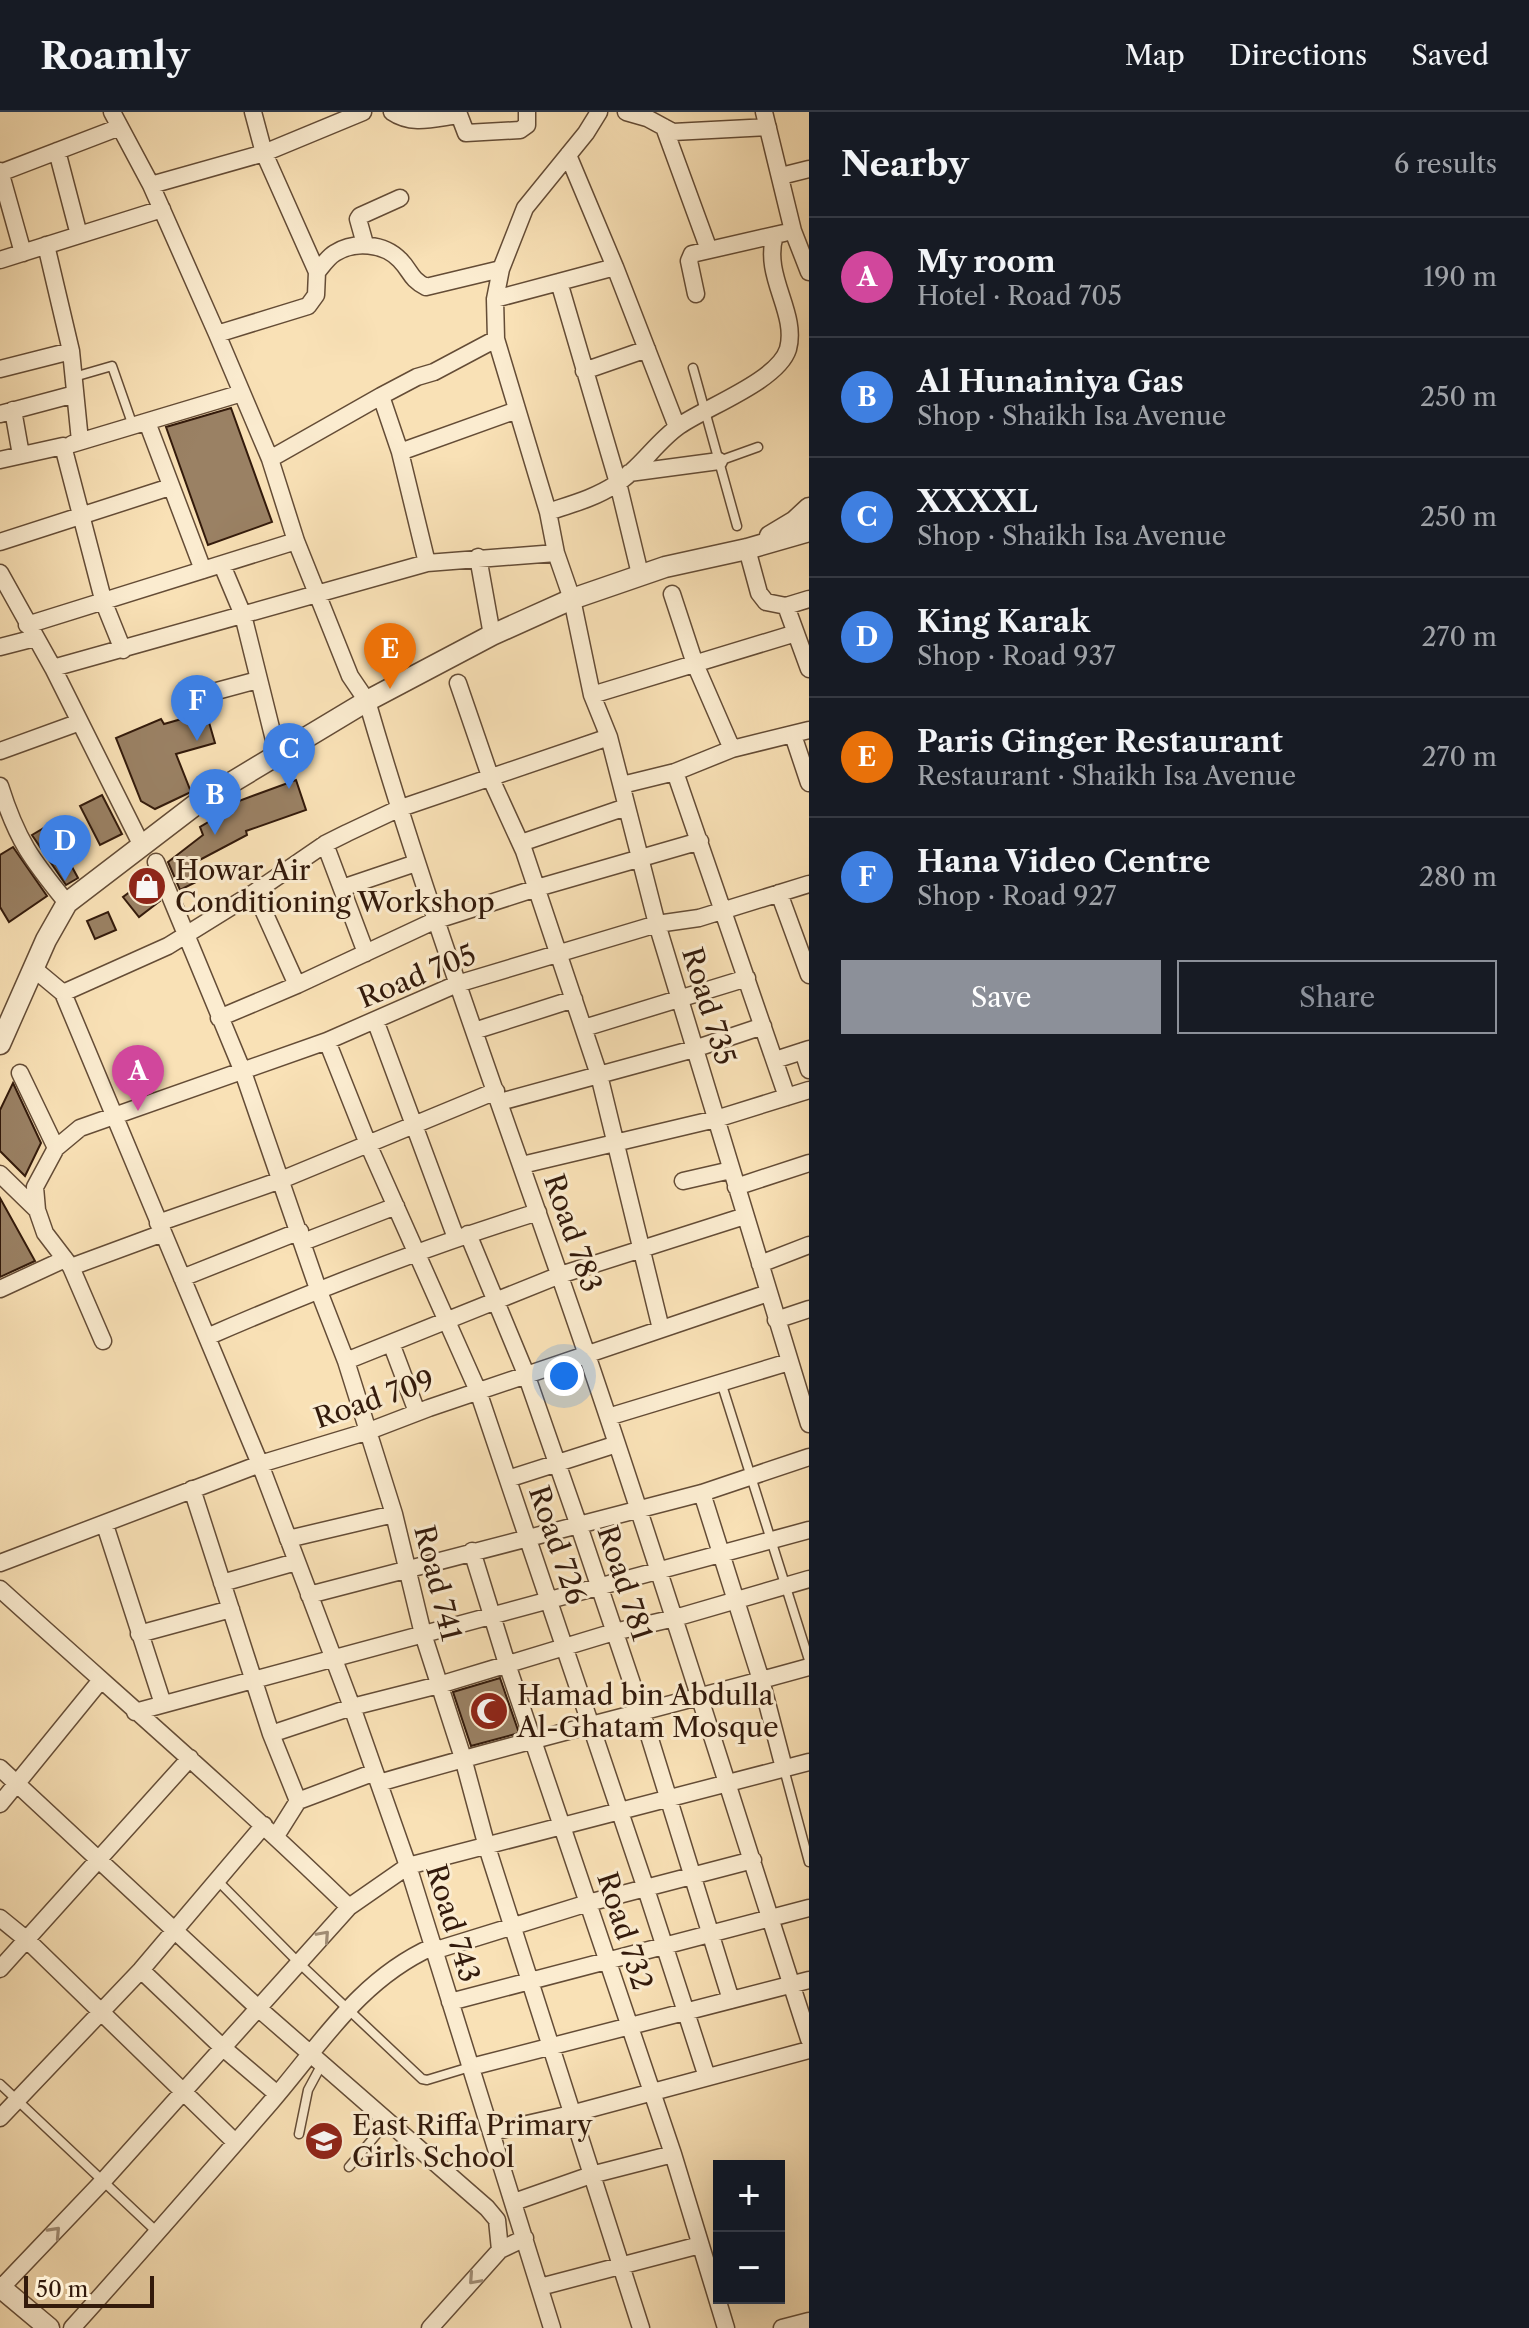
<!DOCTYPE html>
<meta charset="utf-8">
<style>
:root{--surface:#171b24;--page:#242831;--text:#f1f3f6;--muted:#9ea1a6;--line:#363941;--accent:#8c9099}
body{margin:0;font-family:"Libre Caslon Text",serif;background:var(--page);color:var(--text)}
.controls{position:absolute;right:24px;bottom:24px;display:grid;overflow:hidden;border-radius:0px;box-shadow:0 8px 32px #0002}
.controls button{width:72px;height:72px;display:grid;place-items:center;padding:0;border:0;border-bottom:2px solid var(--line);background:var(--surface);color:var(--text);font:40px sans-serif}
.scale{position:absolute;left:24px;bottom:20px;width:130px;box-sizing:border-box;padding-left:8px;border:4px solid #331a0b;border-top:0;font-size:22px;line-height:28px;white-space:nowrap;color:#331a0b;-webkit-text-stroke:6px #fbecd0;paint-order:stroke}
.you{position:absolute;left:564px;top:1264px;width:28px;height:28px;margin:-20px;border:6px solid #fff;border-radius:50%;background:#1a73e8;box-shadow:0 0 0 12px #1a73e833}
.badge{display:grid;place-items:center;width:52px;height:52px;border-radius:50%;background:var(--accent);color:#fff;font-size:26px;font-weight:700}
.pin{position:absolute;translate:-50% -66px;filter:drop-shadow(0 2px 4px #0008)}
.pin::after{content:'';position:absolute;top:42px;width:28px;height:24px;background:inherit;clip-path:polygon(0 0,100% 0,50% 100%)}
.list{margin:0;padding:0;list-style:none}
h2{display:flex;justify-content:space-between;align-items:center;height:104px;margin:0;padding:0 32px;font-size:34px}
h2 small{font-size:26px;font-weight:400;color:var(--muted)}
.list li{display:grid;grid-template-columns:52px 1fr auto;gap:24px;align-items:center;box-sizing:border-box;height:120px;padding:0 32px;border-top:2px solid var(--line)}
.list b{display:block;font-size:30px;white-space:nowrap}
.list p{margin:0;font-size:26px;white-space:nowrap;color:var(--muted)}
.list em{font-size:26px;font-style:normal;color:var(--muted)}
.actions{display:flex;gap:16px;padding:24px 32px}
.actions a{flex:1;padding:18px 0;border:2px solid var(--accent);border-radius:0px;text-align:center;font-size:28px;color:var(--accent)}
.actions .main{background:var(--accent);color:#fff}
.map{position:relative;flex:none;width:809px;height:2216px;overflow:hidden}
header{display:flex;align-items:center;gap:48px;box-sizing:border-box;height:112px;padding:0 40px;background:var(--surface);border-bottom:2px solid var(--line)}
header strong{font-size:38px}
nav{display:flex;gap:44px;margin-inline-start:auto;font-size:28px}
main{display:flex}
aside{flex:1;background:var(--surface)}
.map>svg:first-child{display:block}
.building{fill:#9a8164;stroke:#331a0b;stroke-width:2}
.lines{fill:none;stroke-linecap:round;stroke-linejoin:round}
.service-casing{stroke:#644c36;stroke-width:11}
.minor-casing{stroke:#644c36;stroke-width:19}
.tertiary-casing{stroke:#644c36;stroke-width:23}
.service{stroke:#fbecd0;stroke-width:8}
.minor{stroke:#fbecd0;stroke-width:16}
.tertiary{stroke:#fbecd0;stroke-width:20}
.oneway{stroke:#a18e77}
.labels{text-anchor:middle;dominant-baseline:central;stroke-width:6;stroke-linejoin:round;paint-order:stroke}
.poi-label{font-size:28px;fill:#331a0b;stroke:#fbecd0;text-anchor:start}
.street-label{font-size:28px;fill:#331a0b;stroke:#fbecd0}
</style>
<header>
<strong>Roamly</strong>
<nav><a>Map</a><a>Directions</a><a>Saved</a></nav>
</header>
<main>
<div class="map">
<svg width="809" height="2216" viewBox="0 0 809 2216">
<rect width="100%" height="100%" fill="#f9e1b6"/>
<filter id="stains"><feTurbulence type="fractalNoise" baseFrequency=".0025" numOctaves="4"/><feColorMatrix values="0 0 0 0 .2 0 0 0 0 .09 0 0 0 0 .02 0 0 0 .5 -.17"/></filter>
<radialGradient id="worn" r=".72"><stop offset=".6" stop-color="#630" stop-opacity="0"/><stop offset="1" stop-color="#630" stop-opacity=".3"/></radialGradient>
<path class="building" d="M231 296 272 410 208 433 166 315Z
M206 600 215 631 176 642 191 680 155 697 141 689 116 626 161 607 164 612Z
M296 668 306 698 246 719 247 723 192 752 200 768 180 778 168 750 203 723 200 715 237 693 236 690Z
M102 683 122 722 100 733 80 694Z
M49 713 78 766 66 773 32 723Z
M13 735 47 784 9 810 0 795V743Z
M150 765 160 789 139 805 123 785Z
M108 800 116 818 95 827 87 809Z
M13 971 41 1031 25 1064 0 1039V998Z
M0 1086 35 1149 0 1165Z
M500 1566 519 1621 471 1634 453 1580Z"/>
<g class="lines">
<g class="service-casing">
<path id="service" d="M693 256 737 414
M74 265 112 254 133 314
M719 349 758 335
M721 1270 809 1548
M784 1657 809 1750
M217 1768 299 1851 422 1967 427 1968 470 1955
M0 1972 157 2120
M299 2022 308 1978 322 1952
M349 2055 387 2010"/>
</g>
<g class="minor-casing">
<path id="minor" d="M112 0 151 73 217 222 270 347 296 429 350 564 367 589C431 809 512 1023 586 1240 664 1468 735 1698 809 1927
M253 0 264 41 317 160
M392 0C412 14 435 6 459 3
M458 0 466 21 520 18 527 13V0
M599 0 586 21 525 96 501 157 495 187 496 227 548 400 556 441 572 487 592 583 609 625 657 812 809 1312
M626 0 647 6 673 20 768 15
M764 0 793 119 809 160
M664 15 709 138
M57 39 79 123
M568 43 615 155 677 315
M0 59 23 141
M0 61 120 15
M781 64 809 57
M151 73 264 41 363 0
M365 132 358 107 360 104 400 86
M46 133 71 239 80 329
M0 148 162 97
M559 170 615 155
M696 182 689 149 692 142 784 121
M495 187 559 170 618 371 640 462
M217 222 308 194 316 183 317 160C322 154 328 145 335 141 354 129 384 131 400 148 411 159 410 167 426 175L501 157
M0 257 71 239
M584 259 647 237
M381 284 400 340 427 451
M13 298 21 343
M0 302 75 282
M147 310 203 458
M72 332 242 281
M400 340 517 298
M270 347 381 284 417 265 434 260 496 227
M0 348 63 334 104 491 123 538
M629 361 719 349
M548 400C572 392 595 386 616 372 640 357 656 330 679 314 706 295 778 269 788 237 798 200 762 164 775 123
M0 430 170 375
M747 437 759 481 766 490 786 494 809 557
M478 445 492 523
M222 453 243 503 278 644
M0 461 53 556 141 732
M672 482 695 552 732 637
M786 494 809 487
M27 513 296 429
M0 535 35 526
M53 556 427 451 556 441
M458 571 491 667 524 739 599 963 661 1217
M213 580 258 568
M592 583 796 521
M793 623 809 671
M0 639 80 610
M675 660 787 985
M622 673 675 660 732 637 809 618
M0 674C17 728 31 747 67 791
M521 731 626 695
M325 732 366 841
M156 750 243 960 318 1177 346 1249 394 1402 423 1522 463 1646 487 1735 641 2216
M342 776 416 751
M255 780 297 873
M779 781 809 863
M33 856 63 881 260 1352 352 1595 408 1754 552 2216
M63 881 168 834 255 780 325 732 347 721 398 697 609 625
M219 906 297 873 434 809 537 776 700 729
M375 908 456 1126
M584 916 747 866
M474 919 574 887
M327 929 368 1032 478 1279 646 1777 707 1965
M803 939 809 958
M775 948 809 937
M20 961 56 1036 35 1075 37 1098 45 1121 71 1155 103 1229
M500 990 694 937 763 914
M56 1036 80 1016 327 929 457 872 657 812 699 806 809 772
M522 1053 716 1007 809 978
M0 1062 37 1098
M683 1069 731 1058
M736 1075 809 1051
M158 1111 281 1068 496 979
M468 1122 526 1262 579 1414 642 1601 731 1888
M303 1130 396 1094
M760 1152 809 1133
M71 1155 163 1121
M182 1166 300 1119
M0 1177 65 1147
M776 1208 809 1197
M207 1225C315 1178 425 1135 538 1100
M391 1231 417 1300
M346 1249 560 1163 745 1104
M608 1305 789 1250
M508 1367 617 1332
M192 1377 271 1622 298 1689
M702 1381 761 1568 784 1656
M105 1413 163 1592
M288 1427 394 1402
M472 1439 507 1552 673 2042 726 2216
M0 1451 260 1352 369 1319 429 1296 768 1181
M222 1471 296 1450
M0 1477C117 1583 236 1685 349 1795
M309 1483 702 1381 809 1345
M139 1522 231 1497
M135 1600 809 1418
M271 1622 352 1595 439 1573 614 1520 675 1506 809 1467
M0 1656 258 1896 487 2096 497 2108 500 2138
M379 1671C521 1629 666 1595 809 1555
M0 1692 101 1568
M276 1724 298 1689 375 1660
M0 1806 27 1828 235 2030
M433 1839 588 1791 753 1748
M0 1857 190 1646
M141 1858 222 1935 277 1982
M450 1890 809 1796
M471 1955 809 1868
M0 2006 141 1858 264 1713
M492 2020 571 2002 809 1938
M514 2090 591 2063 673 2042
M540 2175 700 2133
M0 2177 104 2068 349 1795 408 1754 809 1650
M72 2216C139 2142 205 2066 271 1990 321 1932 359 1868 432 1835
M430 2216 500 2138 525 2126
M782 2216 809 2209"/>
</g>
<g class="tertiary-casing">
<path id="tertiary" d="M770 424 795 409 809 396
M0 932 46 828 67 791 199 690 367 589 492 523 572 487 665 455 747 437 809 419
M0 2175 49 2216"/>
</g>
<use href="#service" class="service"/>
<use href="#minor" class="minor"/>
<use href="#tertiary" class="tertiary"/>
</g>
<defs><path id="oneway-chevron" d="M-2-3.5L2.5 0L-2 3.5" fill="none" stroke-width="1.6" stroke-linecap="round" stroke-linejoin="round" transform="scale(2)"/></defs>
<g class="oneway">
<use href="#oneway-chevron" transform="translate(324 1824) rotate(-48)"/>
<use href="#oneway-chevron" transform="translate(55 2120) rotate(-47)"/>
<use href="#oneway-chevron" transform="translate(474 2167) rotate(132)"/>
</g>
<defs>
<g id="shop-disc" transform="scale(2)"><circle r="9.5" fill="#8f2418" stroke="#fbecd0"/><path d="M-5-2.5h2.3a2.7 3.5 0 0 1 5.4 0H5L5.5 6h-11ZM-1.5-2.5h3a1.5 2.3 0 0 0-3 0Z" fill="#fff"/></g>
<g id="mosque-disc" transform="scale(2)"><circle r="9.5" fill="#8f2418" stroke="#fbecd0"/><path d="M3.5-4.9A6 6 0 1 0 3.5 4.9A5 5 0 1 1 3.5-4.9Z" fill="#fff"/></g>
<g id="school-disc" transform="scale(2)"><circle r="9.5" fill="#8f2418" stroke="#fbecd0"/><path d="M0-5L7-2L0 1L-7-2ZM-4 1L0 2.5L4 1V4Q0 6-4 4Z" fill="#fff"/></g>
</defs>
<g fill-rule="evenodd">
<use href="#shop-disc" x="147" y="774"/>
<use href="#mosque-disc" x="489" y="1599"/>
<use href="#school-disc" x="324" y="2029"/>
</g>
<g class="labels">
<g class="poi-label">
<text x="175" y="758">Howar Air<tspan x="175" dy="32">Conditioning Workshop</tspan></text>
<text x="517" y="1583">Hamad bin Abdulla<tspan x="517" dy="32">Al-Ghatam Mosque</tspan></text>
<text x="352" y="2013">East Riffa Primary<tspan x="352" dy="32">Girls School</tspan></text>
</g>
<g class="street-label">
<text transform="translate(417 864) rotate(-22)">Road 705</text>
<text transform="translate(709 894) rotate(73)">Road 735</text>
<text transform="translate(573 1121) rotate(71)">Road 783</text>
<text transform="translate(374 1287) rotate(-19)">Road 709</text>
<text transform="translate(558 1433) rotate(71)">Road 726</text>
<text transform="translate(438 1471) rotate(76)">Road 741</text>
<text transform="translate(625 1471) rotate(72)">Road 781</text>
<text transform="translate(453 1811) rotate(73)">Road 743</text>
<text transform="translate(625 1819) rotate(72)">Road 732</text>
</g>
</g>
<rect width="100%" height="100%" filter="url(#stains)"/>
<rect width="100%" height="100%" fill="url(#worn)"/>
</svg>
<div class="controls">
<button>+</button>
<button>−</button>
</div>
<div class="scale">50 m</div>
<div class="you"></div>
<div class="pin badge" style="left:138px;top:999px;background:#d1479c">A</div>
<div class="pin badge" style="left:215px;top:723px;background:#3f7fe0">B</div>
<div class="pin badge" style="left:289px;top:677px;background:#3f7fe0">C</div>
<div class="pin badge" style="left:65px;top:769px;background:#3f7fe0">D</div>
<div class="pin badge" style="left:390px;top:577px;background:#e8710a">E</div>
<div class="pin badge" style="left:197px;top:629px;background:#3f7fe0">F</div>
</div>
<aside>
<h2>Nearby<small>6 results</small></h2>
<ul class="list">
<li><span class="badge" style="background:#d1479c">A</span><div><b>My room</b><p>Hotel · Road 705</p></div><em>190 m</em></li>
<li><span class="badge" style="background:#3f7fe0">B</span><div><b>Al Hunainiya Gas</b><p>Shop · Shaikh Isa Avenue</p></div><em>250 m</em></li>
<li><span class="badge" style="background:#3f7fe0">C</span><div><b>XXXXL</b><p>Shop · Shaikh Isa Avenue</p></div><em>250 m</em></li>
<li><span class="badge" style="background:#3f7fe0">D</span><div><b>King Karak</b><p>Shop · Road 937</p></div><em>270 m</em></li>
<li><span class="badge" style="background:#e8710a">E</span><div><b>Paris Ginger Restaurant</b><p>Restaurant · Shaikh Isa Avenue</p></div><em>270 m</em></li>
<li><span class="badge" style="background:#3f7fe0">F</span><div><b>Hana Video Centre</b><p>Shop · Road 927</p></div><em>280 m</em></li>
</ul>
<div class="actions"><a class="main">Save</a><a>Share</a></div>
</aside>
</main>
